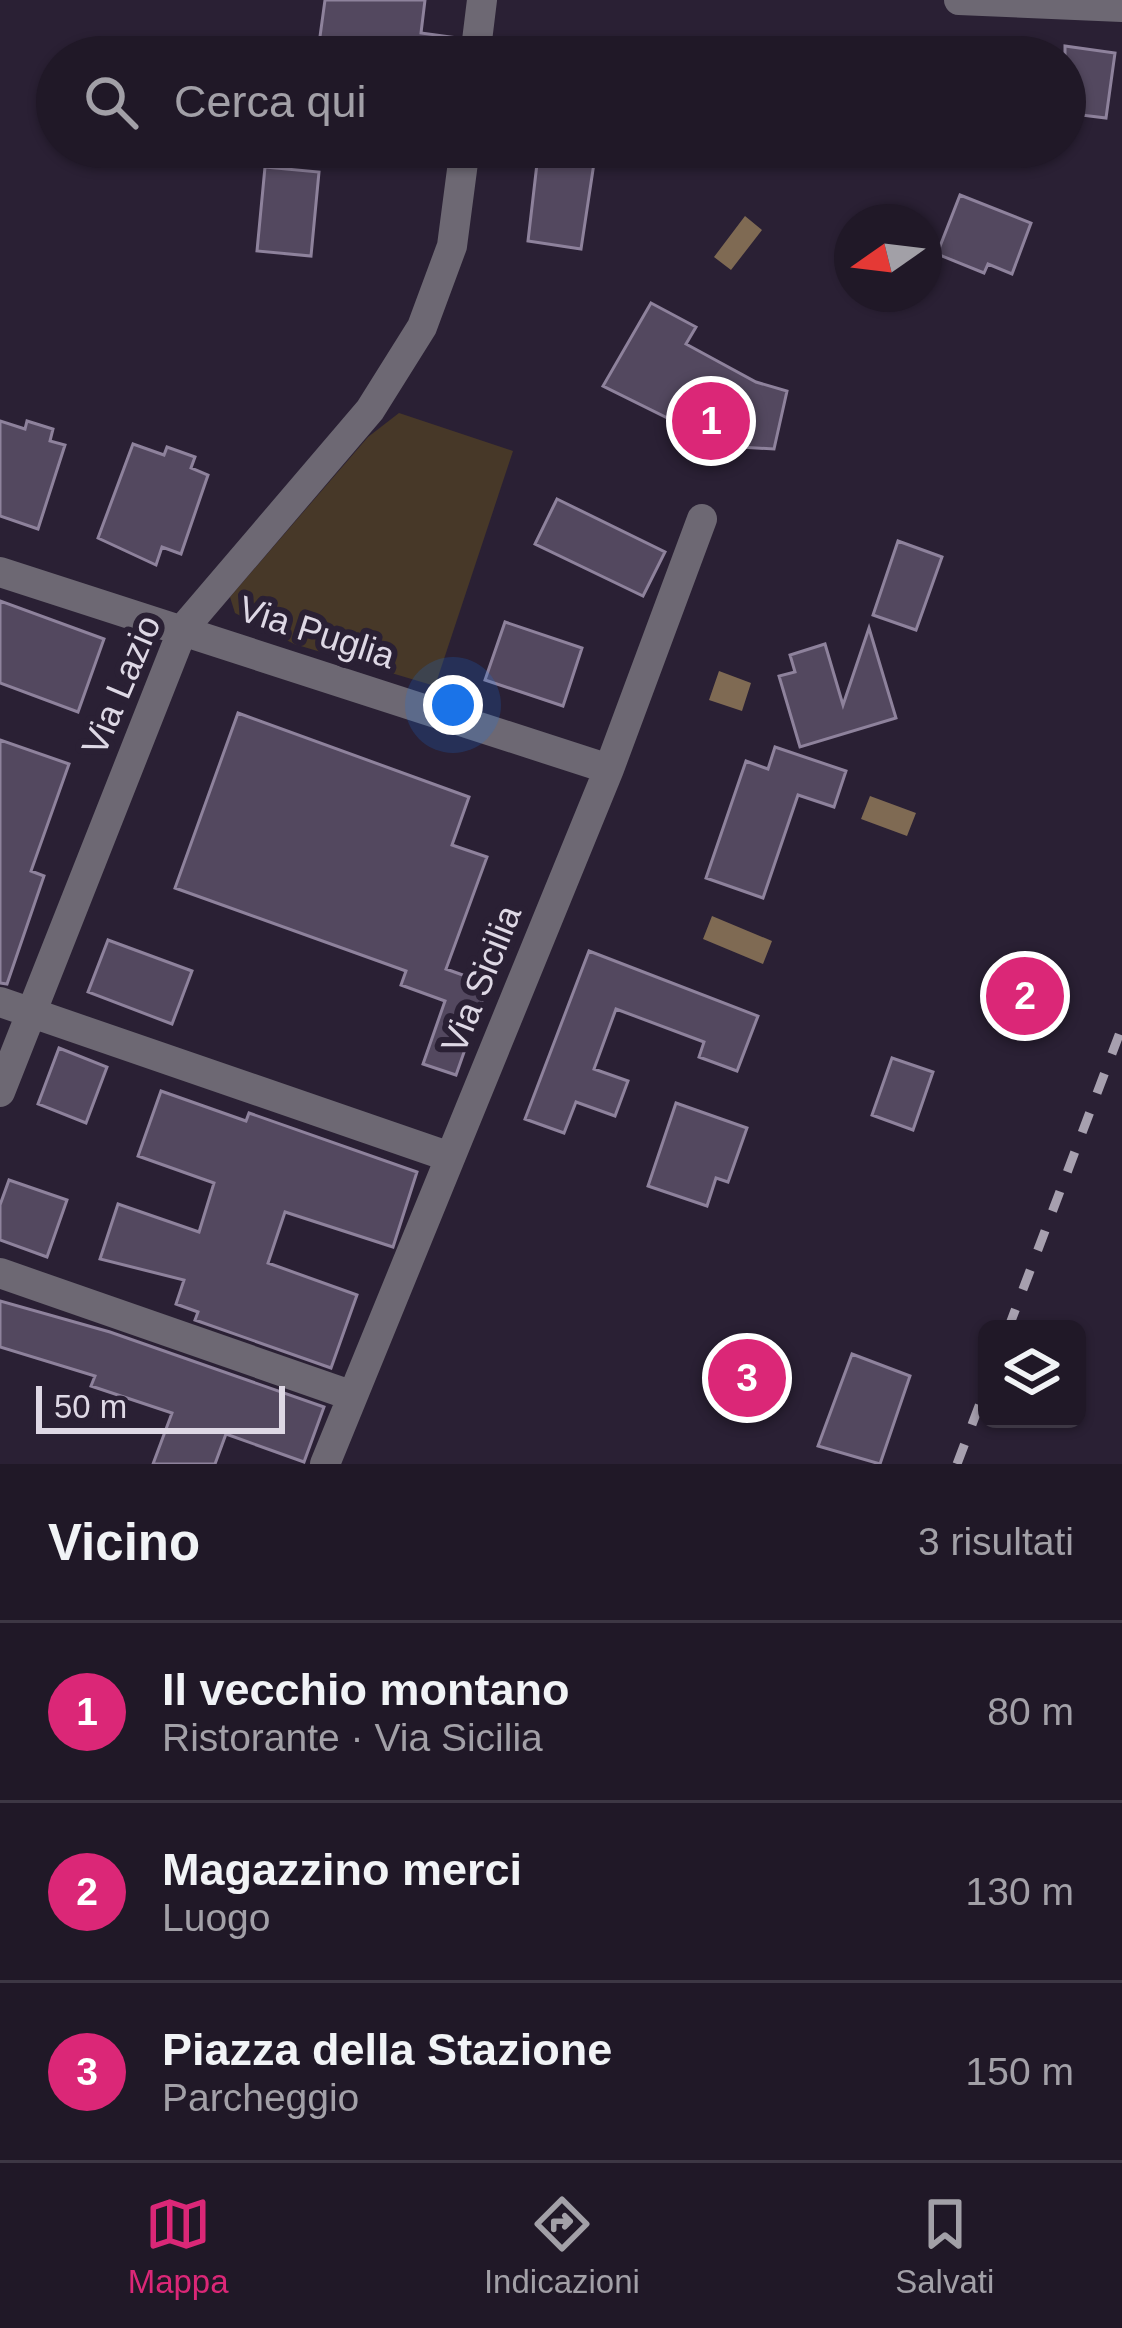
<!DOCTYPE html>
<html lang="it">
<meta charset="utf-8">
<style>
:root{--surface:#201827;--page:#28212f;--text:#f1f3f6;--muted:#a2a0a7;--line:#3d3744;--accent:#db2777}
body{margin:0;font-family:Helvetica,sans-serif;background:var(--page);color:var(--text)}
.controls{position:absolute;right:36px;bottom:36px;display:grid;overflow:hidden;border-radius:18px;box-shadow:0 3px 9px #0004}
.controls button{width:108px;height:108px;display:grid;place-items:center;padding:0;border:0;border-bottom:3px solid var(--line);background:var(--surface);color:var(--text);font:60px sans-serif}
.compass{position:absolute;left:834px;top:204px;width:108px;height:108px;border-radius:50%;background:var(--surface);box-shadow:0 3px 9px #0004;rotate:256deg}
.scale{position:absolute;left:36px;bottom:30px;width:249px;box-sizing:border-box;padding-left:12px;border:6px solid #ded8e5;border-top:0;font-size:33px;line-height:42px;white-space:nowrap;color:#ded8e5;-webkit-text-stroke:9px #2a2034;paint-order:stroke}
.you{position:absolute;left:453px;top:705px;width:42px;height:42px;margin:-30px;border:9px solid #fff;border-radius:50%;background:#1a73e8;box-shadow:0 0 0 18px #1a73e833}
.badge{display:grid;place-items:center;width:78px;height:78px;border-radius:50%;background:var(--accent);color:#fff;font-size:39px;font-weight:700}
.pin{position:absolute;translate:-50% -50%;border:6px solid #fff;box-shadow:0 3px 12px #0006}
.list{margin:0;padding:0;list-style:none}
h2{display:flex;justify-content:space-between;align-items:center;height:156px;margin:0;padding:0 48px;font-size:51px}
h2 small{font-size:39px;font-weight:400;color:var(--muted)}
.list li{display:grid;grid-template-columns:78px 1fr auto;gap:36px;align-items:center;box-sizing:border-box;height:180px;padding:0 48px;border-top:3px solid var(--line)}
.list b{display:block;font-size:45px;white-space:nowrap}
.list p{margin:0;font-size:39px;white-space:nowrap;color:var(--muted)}
.list em{font-size:39px;font-style:normal;color:var(--muted)}
.icon{flex:none;width:66px;height:66px;fill:none;stroke:currentColor;stroke-width:2;stroke-linecap:round;stroke-linejoin:round}
.map{position:relative;flex:none;width:1122px;height:1464px;overflow:hidden}
.search{position:absolute;background:var(--surface);box-shadow:0 3px 9px #0004;left:36px;right:36px;top:36px;height:132px;display:flex;align-items:center;gap:30px;box-sizing:border-box;padding:0 42px;border-radius:66px;color:var(--muted);font-size:45px}
.sheet{height:696px;background:var(--surface)}
nav{display:flex;justify-content:space-around;align-items:center;box-sizing:border-box;height:168px;border-top:3px solid var(--line);background:var(--surface);font-size:33px;color:var(--muted)}
nav a{display:grid;justify-items:center;gap:6px}
nav .on{color:var(--accent)}
.map>svg:first-child{display:block}
.green{fill:#473828}
.water{fill:#7f6a53}
.building{fill:#53485f;stroke:#8e829c;stroke-width:3}
.lines{fill:none;stroke-linecap:round;stroke-linejoin:round}
.minor{stroke:#6d6873;stroke-width:30}
.rail{stroke:#a7a0af;stroke-width:9;stroke-dasharray:21 21;stroke-linecap:butt}
.labels{text-anchor:middle;dominant-baseline:central;stroke-width:12;stroke-linejoin:round;paint-order:stroke}
.street-label{font-size:36px;fill:#ded8e5;stroke:#2a2034}
</style>
<div class="map">
<svg width="1122" height="1464" viewBox="0 0 1122 1464">
<rect width="100%" height="100%" fill="#2a2034"/>
<path class="green" d="M399 413 513 451 435 686 294 644 235 613 230 597 368 437Z"/>
<path class="water" d="M745 216 762 230 731 270 714 257Z
M719 671 751 683 742 711 709 700Z
M870 796 916 813 907 836 861 819Z
M712 916 772 941 763 964 703 939Z"/>
<path class="building" d="M325 0H425L421 33 458 38 456 57 318 51Z
M1065 46 1115 53 1106 118 1065 113Z
M538 155 594 163 581 249 528 241Z
M265 167 319 172 311 256 257 251Z
M960 195 1031 223 1012 274 988 264 984 273 937 254Z
M651 303 696 327 686 344 756 382 787 391 774 449 724 446 603 386Z
M0 421 25 429 27 421 53 429 50 441 65 445 38 529 0 516Z
M133 444 164 455 167 447 195 457 191 468 208 475 181 554 162 547 156 565 98 538Z
M557 499 665 552 643 596 535 544Z
M898 541 942 557 916 630 873 615Z
M0 601 104 639 78 712 0 683Z
M505 622 582 648 563 706 485 680Z
M869 628 896 718 800 747 779 676 795 672 790 655 825 644 843 705Z
M238 713 469 797 452 845 487 857 446 969 488 984 456 1075 423 1064 445 1001 401 985 406 971 175 888Z
M0 740 69 764 31 871 44 876 7 984 0 983Z
M775 747 846 771 834 807 798 795 763 898 706 878 746 761 768 769Z
M108 940 192 971 172 1024 88 992Z
M589 951 758 1016 737 1071 699 1057 704 1042 616 1009 594 1069 628 1081 615 1116 576 1102 564 1133 525 1119Z
M1013 960 1057 976 1036 1031 993 1017Z
M59 1048 107 1067 86 1123 38 1104Z
M892 1058 933 1072 913 1130 872 1115Z
M161 1091 246 1121 249 1113 417 1172 393 1247 285 1212 268 1263 357 1295 331 1368 195 1320 198 1312 176 1304 184 1280 100 1259 118 1204 199 1232 214 1183 138 1156Z
M676 1103 747 1128 728 1182 716 1178 707 1206 648 1186Z
M9 1180 67 1200 47 1257 0 1240V1205Z
M0 1301 110 1332 324 1407 304 1462 226 1434 215 1464H153L172 1413 91 1386 95 1376 0 1347Z
M852 1354 910 1376 880 1464 818 1446Z"/>
<g class="lines">
<path class="minor" d="M959 0 1122 7
M475 57 482 0
M0 572 609 769
M0 1002 450 1157
M0 1092 183 629 370 410 422 327 452 246 465 147
M0 1273 350 1395
M325 1464 609 769 702 519"/>
<path class="rail" d="M1008 1329 1122 1027
M957 1464 987 1385"/>
</g>
<g class="labels">
<g class="street-label">
<text transform="translate(317 632) rotate(18)">Via Puglia</text>
<text transform="translate(121 685) rotate(-67)">Via Lazio</text>
<text transform="translate(481 979) rotate(-68)">Via Sicilia</text>
</g>
</g>
</svg>
<div class="controls">
<button><svg class="icon" aria-label="layers" viewBox="0 0 24 24"><path d="M12 4l9 5-9 5-9-5zM3 14l9 5 9-5"/></svg></button>
</div>
<svg class="compass" viewBox="-18 -18 36 36"><path d="M0-13l5 13h-10z" fill="#e53935"/><path d="M0 13l5-13h-10z" fill="#a2a0a7"/></svg>
<div class="scale">50 m</div>
<div class="you"></div>
<div class="pin badge" style="left:711px;top:421px">1</div>
<div class="pin badge" style="left:1025px;top:996px">2</div>
<div class="pin badge" style="left:747px;top:1378px">3</div>
<div class="search"><svg class="icon" aria-label="search" viewBox="0 0 24 24"><circle cx="10" cy="10" r="6"/><path d="M15 15l6 6"/></svg>Cerca qui</div>
</div>
<section class="sheet">
<h2>Vicino<small>3 risultati</small></h2>
<ul class="list">
<li><span class="badge">1</span><div><b>Il vecchio montano</b><p>Ristorante · Via Sicilia</p></div><em>80 m</em></li>
<li><span class="badge">2</span><div><b>Magazzino merci</b><p>Luogo</p></div><em>130 m</em></li>
<li><span class="badge">3</span><div><b>Piazza della Stazione</b><p>Parcheggio</p></div><em>150 m</em></li>
</ul>
</section>
<nav>
<a class="on"><svg class="icon" aria-label="map" viewBox="0 0 24 24"><path d="M3 6l6-2 6 2 6-2v14l-6 2-6-2-6 2zM9 4v14M15 6v14"/></svg>Mappa</a>
<a><svg class="icon" aria-label="directions" viewBox="0 0 24 24"><path d="M12 3l9 9-9 9-9-9zM9 14v-3h6M13 9l2 2-2 2"/></svg>Indicazioni</a>
<a><svg class="icon" aria-label="saved" viewBox="0 0 24 24"><path d="M7 4h10v16l-5-4-5 4z"/></svg>Salvati</a>
</nav>
